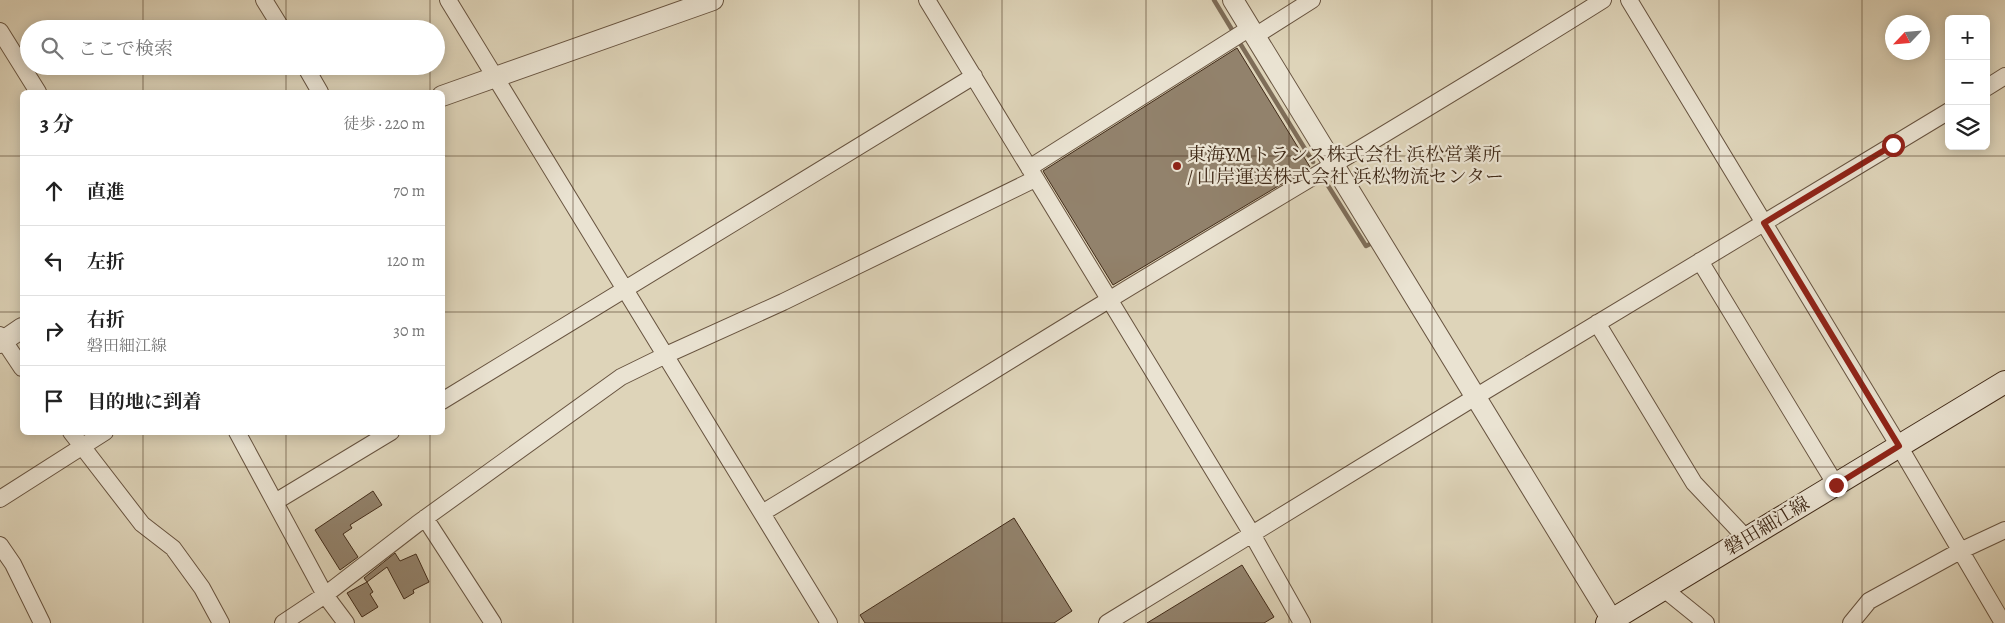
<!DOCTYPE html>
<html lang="ja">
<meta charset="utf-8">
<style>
:root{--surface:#fff;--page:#f2f2f2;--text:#222;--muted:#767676;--line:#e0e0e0}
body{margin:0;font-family:Alegreya,"Noto Serif JP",serif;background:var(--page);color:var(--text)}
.controls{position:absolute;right:15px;top:15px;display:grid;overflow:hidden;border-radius:8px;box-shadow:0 2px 12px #0003}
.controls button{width:45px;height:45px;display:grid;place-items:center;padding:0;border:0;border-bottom:1px solid var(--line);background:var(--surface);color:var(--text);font:25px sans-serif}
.compass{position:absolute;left:1885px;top:15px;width:45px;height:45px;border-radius:50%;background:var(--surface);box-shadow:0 2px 12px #0003;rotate:244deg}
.stop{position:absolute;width:15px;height:15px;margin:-11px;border:4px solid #8f2418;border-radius:50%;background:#fff}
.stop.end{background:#8f2418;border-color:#fff;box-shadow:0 1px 5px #0008}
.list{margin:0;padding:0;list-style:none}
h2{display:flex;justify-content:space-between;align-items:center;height:65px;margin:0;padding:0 20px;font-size:21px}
h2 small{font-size:16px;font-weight:400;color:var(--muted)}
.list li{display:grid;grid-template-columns:32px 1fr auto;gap:15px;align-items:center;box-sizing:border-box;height:70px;padding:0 20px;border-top:1px solid var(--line)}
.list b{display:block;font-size:19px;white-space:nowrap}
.list p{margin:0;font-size:16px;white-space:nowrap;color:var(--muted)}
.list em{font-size:16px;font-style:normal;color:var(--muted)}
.icon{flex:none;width:28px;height:28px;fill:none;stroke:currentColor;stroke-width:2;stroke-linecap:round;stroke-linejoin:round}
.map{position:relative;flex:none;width:2005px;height:623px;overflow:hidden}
.search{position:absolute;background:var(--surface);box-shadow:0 2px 12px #0003;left:20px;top:20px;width:425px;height:55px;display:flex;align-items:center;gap:12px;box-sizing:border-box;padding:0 18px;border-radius:28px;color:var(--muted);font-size:19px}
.panel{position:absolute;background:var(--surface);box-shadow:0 2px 12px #0003;left:20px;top:90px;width:425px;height:345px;border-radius:8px}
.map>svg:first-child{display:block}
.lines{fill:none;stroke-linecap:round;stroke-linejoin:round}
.stream{stroke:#7e6d58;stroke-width:4.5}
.building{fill:#92826c;stroke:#402a18}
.minor-casing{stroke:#685440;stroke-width:18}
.tertiary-casing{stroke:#685440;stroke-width:22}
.secondary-casing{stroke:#402a18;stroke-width:24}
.minor{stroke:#eae3d2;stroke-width:16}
.tertiary{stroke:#eae3d2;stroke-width:20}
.secondary{stroke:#eae3d2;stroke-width:22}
.route{stroke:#8f2418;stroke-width:6}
.grid{fill:none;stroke:#402a18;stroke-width:1;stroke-opacity:0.55}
.poi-dot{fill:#8f2418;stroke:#eae3d2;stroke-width:2}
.labels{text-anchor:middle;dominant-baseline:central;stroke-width:4.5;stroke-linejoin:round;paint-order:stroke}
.poi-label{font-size:19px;fill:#402a18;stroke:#eae3d2;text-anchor:start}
.street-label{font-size:19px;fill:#402a18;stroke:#eae3d2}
</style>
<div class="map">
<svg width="2005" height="623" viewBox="0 0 2005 623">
<rect width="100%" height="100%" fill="#ded4b9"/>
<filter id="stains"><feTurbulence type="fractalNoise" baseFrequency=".004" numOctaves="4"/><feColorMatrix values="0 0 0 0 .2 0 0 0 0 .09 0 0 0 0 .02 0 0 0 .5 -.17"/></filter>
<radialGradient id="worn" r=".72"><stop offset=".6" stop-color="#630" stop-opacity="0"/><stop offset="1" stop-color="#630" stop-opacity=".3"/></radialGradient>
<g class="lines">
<path class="stream" d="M1214 0 1234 33
M1238 40 1313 162
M1327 184 1366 246 1372 243 1374 246"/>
</g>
<path class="building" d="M1237 48 1310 167 1113 285 1043 171Z
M373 491 382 505 350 525 352 528 343 534 358 557 340 570 315 530Z
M1014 518 1072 611 1054 623H865L860 615Z
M395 553 400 561 416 554 429 582 413 590 414 593 404 599 387 567 367 582 364 578Z
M1242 565 1274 617 1264 623H1147Z
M367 582 373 592 370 594 378 607 362 617 347 593Z"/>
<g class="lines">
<g class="minor-casing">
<path id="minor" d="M264 0 282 29
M448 0 829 623
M927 0 1252 534 1302 623
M1629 0 1899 446 2003 623
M0 31 38 92
M1255 36 1312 0
M305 66 320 92
M1986 88 2005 76
M1029 168 1250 28
M1700 261 1836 485
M1597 323 1694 483 1746 538
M0 335 22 368
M442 401 974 76
M71 432 142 524 173 548 202 588 221 623
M237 432 325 595 346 623
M0 499 105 432
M275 502 391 432
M762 513C880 442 995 369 1112 298 1276 198 1441 102 1603 0
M425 518 493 623
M0 545 13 564 42 623
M1664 589 1706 623
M283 623 325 595 417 524 621 377 666 355 783 302 1035 179
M1107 623 1477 396 1949 111
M1851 623 1869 601 1960 551 2005 530"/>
</g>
<g class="tertiary-casing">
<path id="tertiary" d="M1233 0 1612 620
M442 96 713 0
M0 343 22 328"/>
</g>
<g class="secondary-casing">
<path id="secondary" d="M1607 623 2005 382"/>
</g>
<use href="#minor" class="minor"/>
<use href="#tertiary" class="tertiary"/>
<use href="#secondary" class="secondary"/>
</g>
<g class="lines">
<path class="route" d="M1836 485 1899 446 1764 223 1893 145"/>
</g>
<path class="grid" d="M143 0V29M286 0V29M430 0V29M573 0V623M716 0V623M859 0V623M1002 0V623M1146 0V623M1289 0V623M1432 0V623M1575 0V623M1719 0V623M1862 0V623M143 66V92M286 66V92M430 66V92M0 156H22M442 156H2005M0 312H22M442 312H2005M143 432V623M286 432V623M430 432V623M0 467H2005"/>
<circle class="poi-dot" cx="1177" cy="166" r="5"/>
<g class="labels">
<g class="poi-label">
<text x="1187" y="155">東海YMトランス株式会社 浜松営業所<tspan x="1187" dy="22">/ 山岸運送株式会社 浜松物流センター</tspan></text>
</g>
<g class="street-label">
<text transform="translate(1767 526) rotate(-31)">磐田細江線</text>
</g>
</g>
<rect width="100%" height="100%" filter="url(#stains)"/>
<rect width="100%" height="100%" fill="url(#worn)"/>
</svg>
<div class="controls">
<button>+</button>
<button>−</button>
<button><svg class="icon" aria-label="layers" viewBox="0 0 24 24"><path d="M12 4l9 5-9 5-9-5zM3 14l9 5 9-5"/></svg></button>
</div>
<svg class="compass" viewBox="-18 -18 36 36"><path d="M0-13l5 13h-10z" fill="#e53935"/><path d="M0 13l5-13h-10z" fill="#767676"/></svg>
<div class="stop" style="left:1893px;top:145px"></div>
<div class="stop end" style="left:1836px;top:485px"></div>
<div class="search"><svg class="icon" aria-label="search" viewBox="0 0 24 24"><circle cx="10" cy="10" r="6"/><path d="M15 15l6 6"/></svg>ここで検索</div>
<section class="panel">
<h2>3 分<small>徒歩 · 220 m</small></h2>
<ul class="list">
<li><svg class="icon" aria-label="ahead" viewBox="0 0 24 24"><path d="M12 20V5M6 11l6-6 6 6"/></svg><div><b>直進</b></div><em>70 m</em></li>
<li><svg class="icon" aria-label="left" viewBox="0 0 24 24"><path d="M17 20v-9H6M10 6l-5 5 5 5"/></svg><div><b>左折</b></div><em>120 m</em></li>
<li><svg class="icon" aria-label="right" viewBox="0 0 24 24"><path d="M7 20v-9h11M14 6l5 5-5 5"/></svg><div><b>右折</b><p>磐田細江線</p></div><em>30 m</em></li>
<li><svg class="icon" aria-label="arrive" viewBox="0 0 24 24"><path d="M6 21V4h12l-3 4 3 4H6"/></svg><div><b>目的地に到着</b></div></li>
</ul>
</section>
</div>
